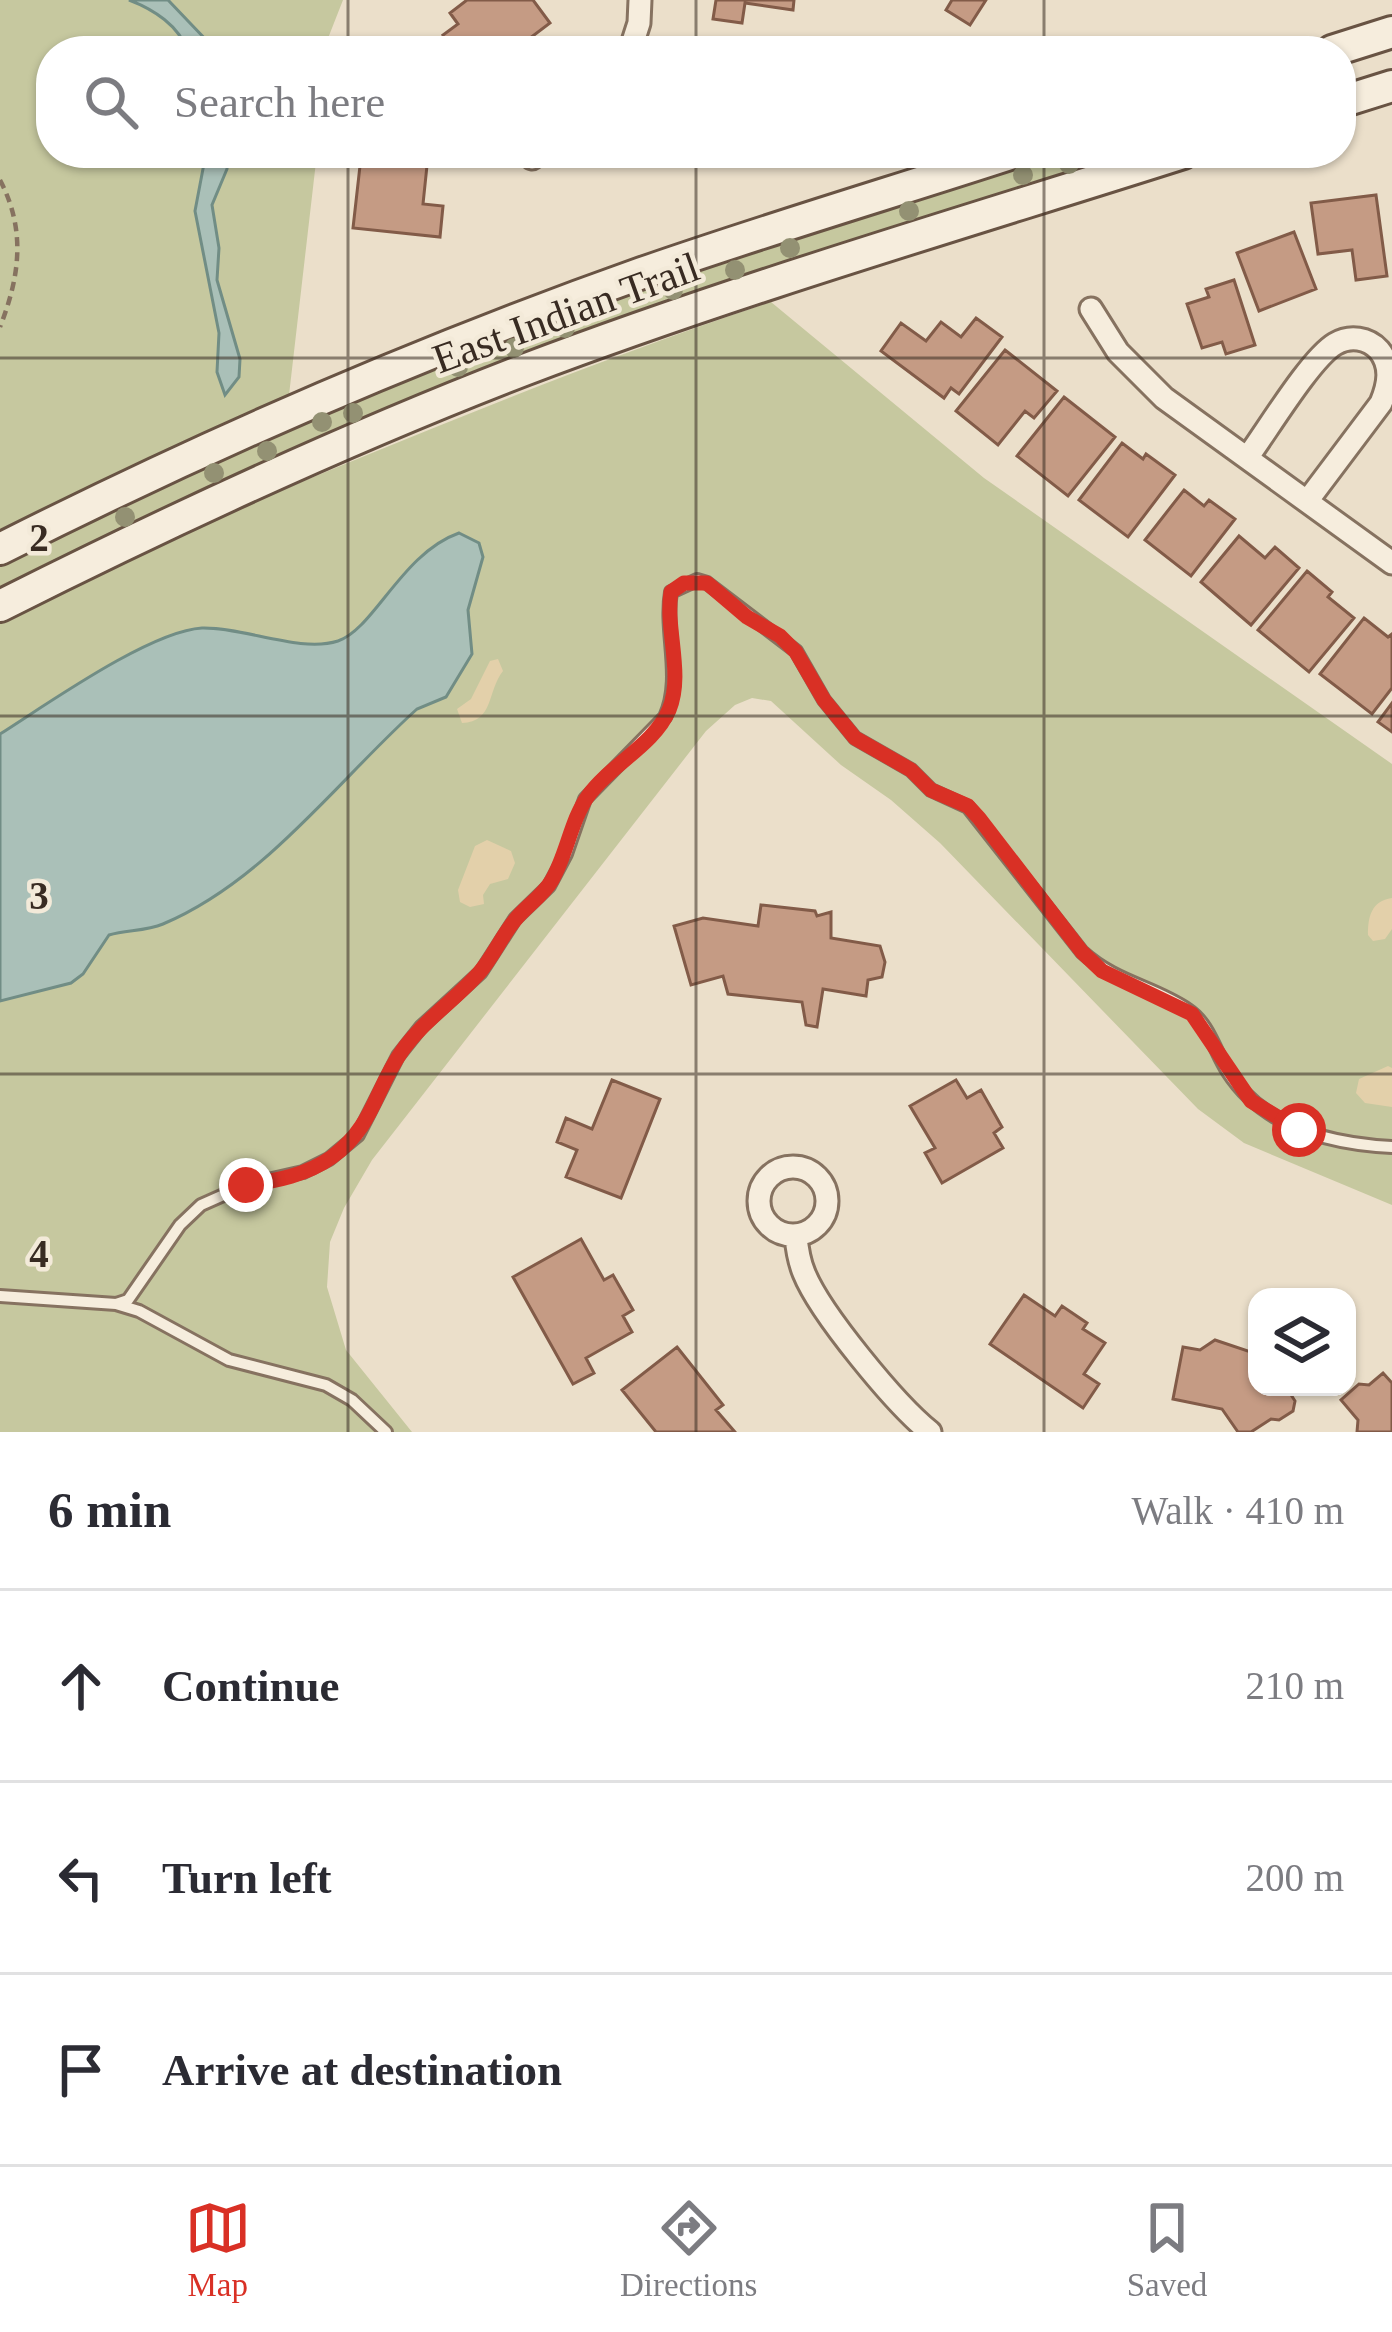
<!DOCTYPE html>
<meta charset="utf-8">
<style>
:root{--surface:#fff;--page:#f7f7f7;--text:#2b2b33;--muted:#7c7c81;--line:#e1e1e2;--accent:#d93025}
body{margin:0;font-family:"Times New Roman",serif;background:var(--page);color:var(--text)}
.controls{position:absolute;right:36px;bottom:36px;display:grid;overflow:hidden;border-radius:24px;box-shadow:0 3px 9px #0004}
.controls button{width:108px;height:108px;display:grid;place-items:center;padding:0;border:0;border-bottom:3px solid var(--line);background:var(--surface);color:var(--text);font:60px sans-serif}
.stop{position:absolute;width:36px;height:36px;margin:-27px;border:9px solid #d93025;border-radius:50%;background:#fff}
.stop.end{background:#d93025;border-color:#fff;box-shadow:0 3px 12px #0008}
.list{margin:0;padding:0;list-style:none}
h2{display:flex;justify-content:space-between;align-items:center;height:156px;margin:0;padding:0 48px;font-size:51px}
h2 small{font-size:39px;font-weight:400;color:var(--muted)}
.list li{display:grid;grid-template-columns:78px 1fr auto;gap:36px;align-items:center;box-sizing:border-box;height:192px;padding:0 48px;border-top:3px solid var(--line)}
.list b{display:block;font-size:45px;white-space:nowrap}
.list em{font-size:39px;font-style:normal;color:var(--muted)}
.icon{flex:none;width:66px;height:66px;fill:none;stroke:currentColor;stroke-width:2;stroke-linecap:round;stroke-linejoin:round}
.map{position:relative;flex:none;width:1392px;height:1432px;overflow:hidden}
.search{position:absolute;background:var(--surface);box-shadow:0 3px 9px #0004;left:36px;right:36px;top:36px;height:132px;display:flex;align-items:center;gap:30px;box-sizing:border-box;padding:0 42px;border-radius:48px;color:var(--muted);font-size:45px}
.sheet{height:732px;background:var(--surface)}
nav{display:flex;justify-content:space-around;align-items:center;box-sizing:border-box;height:168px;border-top:3px solid var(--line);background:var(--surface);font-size:33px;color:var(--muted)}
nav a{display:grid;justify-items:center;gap:6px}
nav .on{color:var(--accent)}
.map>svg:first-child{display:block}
.green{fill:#c6c89f}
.sand{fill:#e3d0aa}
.water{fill:#aac0b8;stroke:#718d85;stroke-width:3}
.building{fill:#c59b84;stroke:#825b48;stroke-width:3}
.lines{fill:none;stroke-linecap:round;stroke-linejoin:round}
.lane-casing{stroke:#867260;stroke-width:16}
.street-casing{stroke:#867260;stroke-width:27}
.secondary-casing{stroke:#685343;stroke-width:36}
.path{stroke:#867260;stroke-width:4.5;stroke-dasharray:9 6;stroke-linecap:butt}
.lane{stroke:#f6eddd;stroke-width:10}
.street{stroke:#f6eddd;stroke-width:21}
.secondary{stroke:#f6eddd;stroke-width:30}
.tree{fill:#939173}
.route{stroke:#d93025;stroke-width:15}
.grid{fill:none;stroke:#382b22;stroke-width:3;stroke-opacity:0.55}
.labels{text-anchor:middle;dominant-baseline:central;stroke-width:9;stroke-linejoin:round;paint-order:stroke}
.street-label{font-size:42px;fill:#382b22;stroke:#f3ead9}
.grid-label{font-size:39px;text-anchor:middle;font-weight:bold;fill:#382b22;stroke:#f3ead9;stroke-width:9;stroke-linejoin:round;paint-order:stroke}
</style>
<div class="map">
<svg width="1392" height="1432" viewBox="0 0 1392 1432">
<rect width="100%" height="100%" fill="#ebdfca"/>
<path class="green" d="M0 0H343L323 51H51V153H317L289 395 0 529Z
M1065 153H1125C971 208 813 252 659 305 433 383 212 478 0 588V566C121 505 245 446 370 394 597 300 831 227 1065 153Z
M771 302 984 478 1392 764V1205L1244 1143 1198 1109 940 843 891 800 841 765 771 701 752 698 735 705 706 731 372 1160 344 1208 330 1242 327 1287 346 1350 412 1432H0V624C118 559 242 506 367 455 501 400 634 348 771 302Z"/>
<path class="sand" d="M498 659 503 671C487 691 494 722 462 723L457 709 471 699 490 661Z
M487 840 511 851 515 863 508 879 490 884 483 895 484 904 470 907 460 902 458 890 475 846Z
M1392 898V929L1385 939 1373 941 1368 935C1368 917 1371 901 1392 898Z
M1388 1066 1392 1068V1107L1365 1103 1356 1093 1359 1079Z"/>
<path class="water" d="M129 0H168L209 43 211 51H187C180 26 153 9 129 0Z
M206 153H228L227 169 212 205 219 248 217 280 240 359 239 377 225 395 217 372 219 333 195 211Z
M459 533 479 543 483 557 468 610 472 654 446 697 417 709C337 781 265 881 163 924 146 931 127 930 109 935L83 974 71 983 0 1001V734C46 705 150 631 202 628 244 627 300 653 338 641 374 629 402 553 459 533Z"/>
<path class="building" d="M467 0H533L550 23 513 51 507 44 498 51H455L443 35 458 24 450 13Z
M716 0H794L793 10 745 3 742 23 713 19Z
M952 0H986L970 25 946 10Z
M376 153 428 156 423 204 443 206 440 237 353 228 361 157 376 159Z
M1376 195 1387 276 1356 280 1352 250 1318 254 1311 203Z
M1294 232 1316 289 1259 311 1237 253Z
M1234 280 1255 345 1226 354 1222 342 1202 348 1187 304 1209 297 1206 289Z
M976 318 1002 337 959 394 951 388 944 398 881 351 901 323 926 341 941 322 961 337Z
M1005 350 1057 391 1034 418 1025 411 998 445 956 411Z
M1064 397 1115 437 1068 496 1017 456Z
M1122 443 1143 459 1146 454 1175 475 1128 537 1079 500Z
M1184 490 1204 506 1209 500 1235 519 1191 576 1145 540Z
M1239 536 1265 558 1275 547 1299 568 1251 625 1201 582Z
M1307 571 1332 592 1328 597 1354 618 1309 672 1258 630Z
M1364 618 1388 637 1392 634V688L1372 714 1320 674Z
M1392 703V732L1378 722Z
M761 905 815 911 817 916 831 912V938L880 946 885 962 882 977 868 980 866 996 823 989 817 1027 806 1025 802 1002 728 994 723 976 691 985 674 926 703 918 758 926Z
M612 1080 660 1099 621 1198 566 1177 577 1150 557 1142 566 1118 592 1129Z
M956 1080 967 1098 981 1090 1002 1127 994 1133 1003 1148 942 1183 925 1153 935 1148 910 1106Z
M581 1239 604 1280 613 1275 633 1310 623 1316 632 1332 586 1358 594 1373 573 1384 513 1277Z
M1024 1295 1055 1316 1062 1306 1087 1323 1083 1329 1105 1343 1084 1374 1099 1384 1083 1408 990 1344Z
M1215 1340 1257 1354V1387H1286L1295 1401 1293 1411 1279 1420 1271 1419 1251 1432H1238L1222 1409 1173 1399 1183 1347 1200 1350Z
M677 1347 723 1405 716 1410 735 1432H656L622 1390Z
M1383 1373 1392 1383V1432H1357L1358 1420 1341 1400 1359 1384 1369 1385Z"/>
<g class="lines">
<g class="lane-casing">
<path id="lane" d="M0 1296 116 1304 139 1311 229 1360 326 1385 352 1400 386 1432
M116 1304 128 1300 180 1225 201 1205 246 1185 303 1172 329 1159 358 1135 398 1056 421 1027 481 972 515 919 549 886 566 854 585 799 665 717C683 678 664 633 671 592L697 580 707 583 796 651 824 700 855 738 911 770 931 790 968 807 1082 952C1116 983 1153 986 1188 1010 1209 1024 1215 1052 1228 1072 1264 1128 1330 1144 1392 1147"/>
</g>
<g class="street-casing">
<path id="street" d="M630 51 639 23 640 0
M532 158 539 153
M1091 309 1118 352 1164 398 1392 563
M1247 458C1267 431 1310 359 1335 344 1350 335 1368 338 1379 350 1392 366 1389 384 1381 403L1308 500
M759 1201a34 34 0 1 1 68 0a34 34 0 1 1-68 0Z
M796 1236C797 1248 799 1261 804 1273 820 1313 896 1405 930 1432"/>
</g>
<g class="secondary-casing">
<path id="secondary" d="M1332 51 1392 32
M1341 102 1392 86
M0 549C208 444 422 351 642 273 765 230 890 193 1013 153
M0 606C171 520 345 439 524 370 740 288 963 223 1183 153"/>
</g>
<path class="path" d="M0 180C26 230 20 276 0 327"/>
<use href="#lane" class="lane"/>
<use href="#street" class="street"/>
<use href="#secondary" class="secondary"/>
</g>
<g class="tree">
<circle cx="1069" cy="164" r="10"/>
<circle cx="1023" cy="175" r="10"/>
<circle cx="909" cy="211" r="10"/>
<circle cx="790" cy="248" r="10"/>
<circle cx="735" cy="270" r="10"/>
<circle cx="673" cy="290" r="10"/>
<circle cx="565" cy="328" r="10"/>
<circle cx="514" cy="348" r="10"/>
<circle cx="458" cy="367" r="10"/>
<circle cx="353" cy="413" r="10"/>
<circle cx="322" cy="422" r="10"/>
<circle cx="267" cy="451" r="10"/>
<circle cx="214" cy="473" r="10"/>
<circle cx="125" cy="517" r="10"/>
</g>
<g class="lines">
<path class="route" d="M246 1185C276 1181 307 1175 332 1157 374 1126 375 1089 402 1051 423 1021 454 1001 479 973 493 957 501 937 515 920 526 906 543 896 552 880 567 854 571 820 588 796 610 765 654 745 669 710 684 674 665 629 671 592L684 583H707L747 617 780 636 796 652 824 700 855 738 911 770 931 790 968 806 979 818 1082 952 1102 971 1192 1014 1251 1101 1299 1130"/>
</g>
<path class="grid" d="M348 0V51M696 0V51M1044 0V51M348 153V1432M696 153V1432M1044 153V1432M0 358H1392M0 716H1392M0 1074H1392"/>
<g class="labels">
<g class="street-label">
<text transform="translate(566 313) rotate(-20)">East Indian Trail</text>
</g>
</g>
<g class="grid-label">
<text x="39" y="551">2</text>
<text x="39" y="909">3</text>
<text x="39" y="1267">4</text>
</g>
</svg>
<div class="controls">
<button><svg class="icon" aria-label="layers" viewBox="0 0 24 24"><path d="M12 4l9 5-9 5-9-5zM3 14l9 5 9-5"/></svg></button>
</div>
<div class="stop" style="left:1299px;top:1130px"></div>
<div class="stop end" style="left:246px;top:1185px"></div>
<div class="search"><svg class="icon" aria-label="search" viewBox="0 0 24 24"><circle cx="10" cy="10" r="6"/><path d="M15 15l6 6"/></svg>Search here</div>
</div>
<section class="sheet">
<h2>6 min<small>Walk · 410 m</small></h2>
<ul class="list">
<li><svg class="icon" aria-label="ahead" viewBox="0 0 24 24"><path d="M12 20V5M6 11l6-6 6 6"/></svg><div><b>Continue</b></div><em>210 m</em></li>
<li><svg class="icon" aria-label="left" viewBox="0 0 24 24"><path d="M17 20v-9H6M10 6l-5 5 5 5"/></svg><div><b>Turn left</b></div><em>200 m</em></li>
<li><svg class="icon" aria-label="arrive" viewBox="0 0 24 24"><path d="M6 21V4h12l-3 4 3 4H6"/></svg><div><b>Arrive at destination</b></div></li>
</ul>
</section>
<nav>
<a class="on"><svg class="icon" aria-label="map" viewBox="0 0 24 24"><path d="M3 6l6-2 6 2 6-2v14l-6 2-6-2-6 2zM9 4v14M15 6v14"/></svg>Map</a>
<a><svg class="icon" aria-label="directions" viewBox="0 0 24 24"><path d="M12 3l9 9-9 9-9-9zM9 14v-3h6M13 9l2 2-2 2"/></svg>Directions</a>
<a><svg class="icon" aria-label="saved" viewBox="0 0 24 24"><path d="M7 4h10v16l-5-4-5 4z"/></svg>Saved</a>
</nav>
